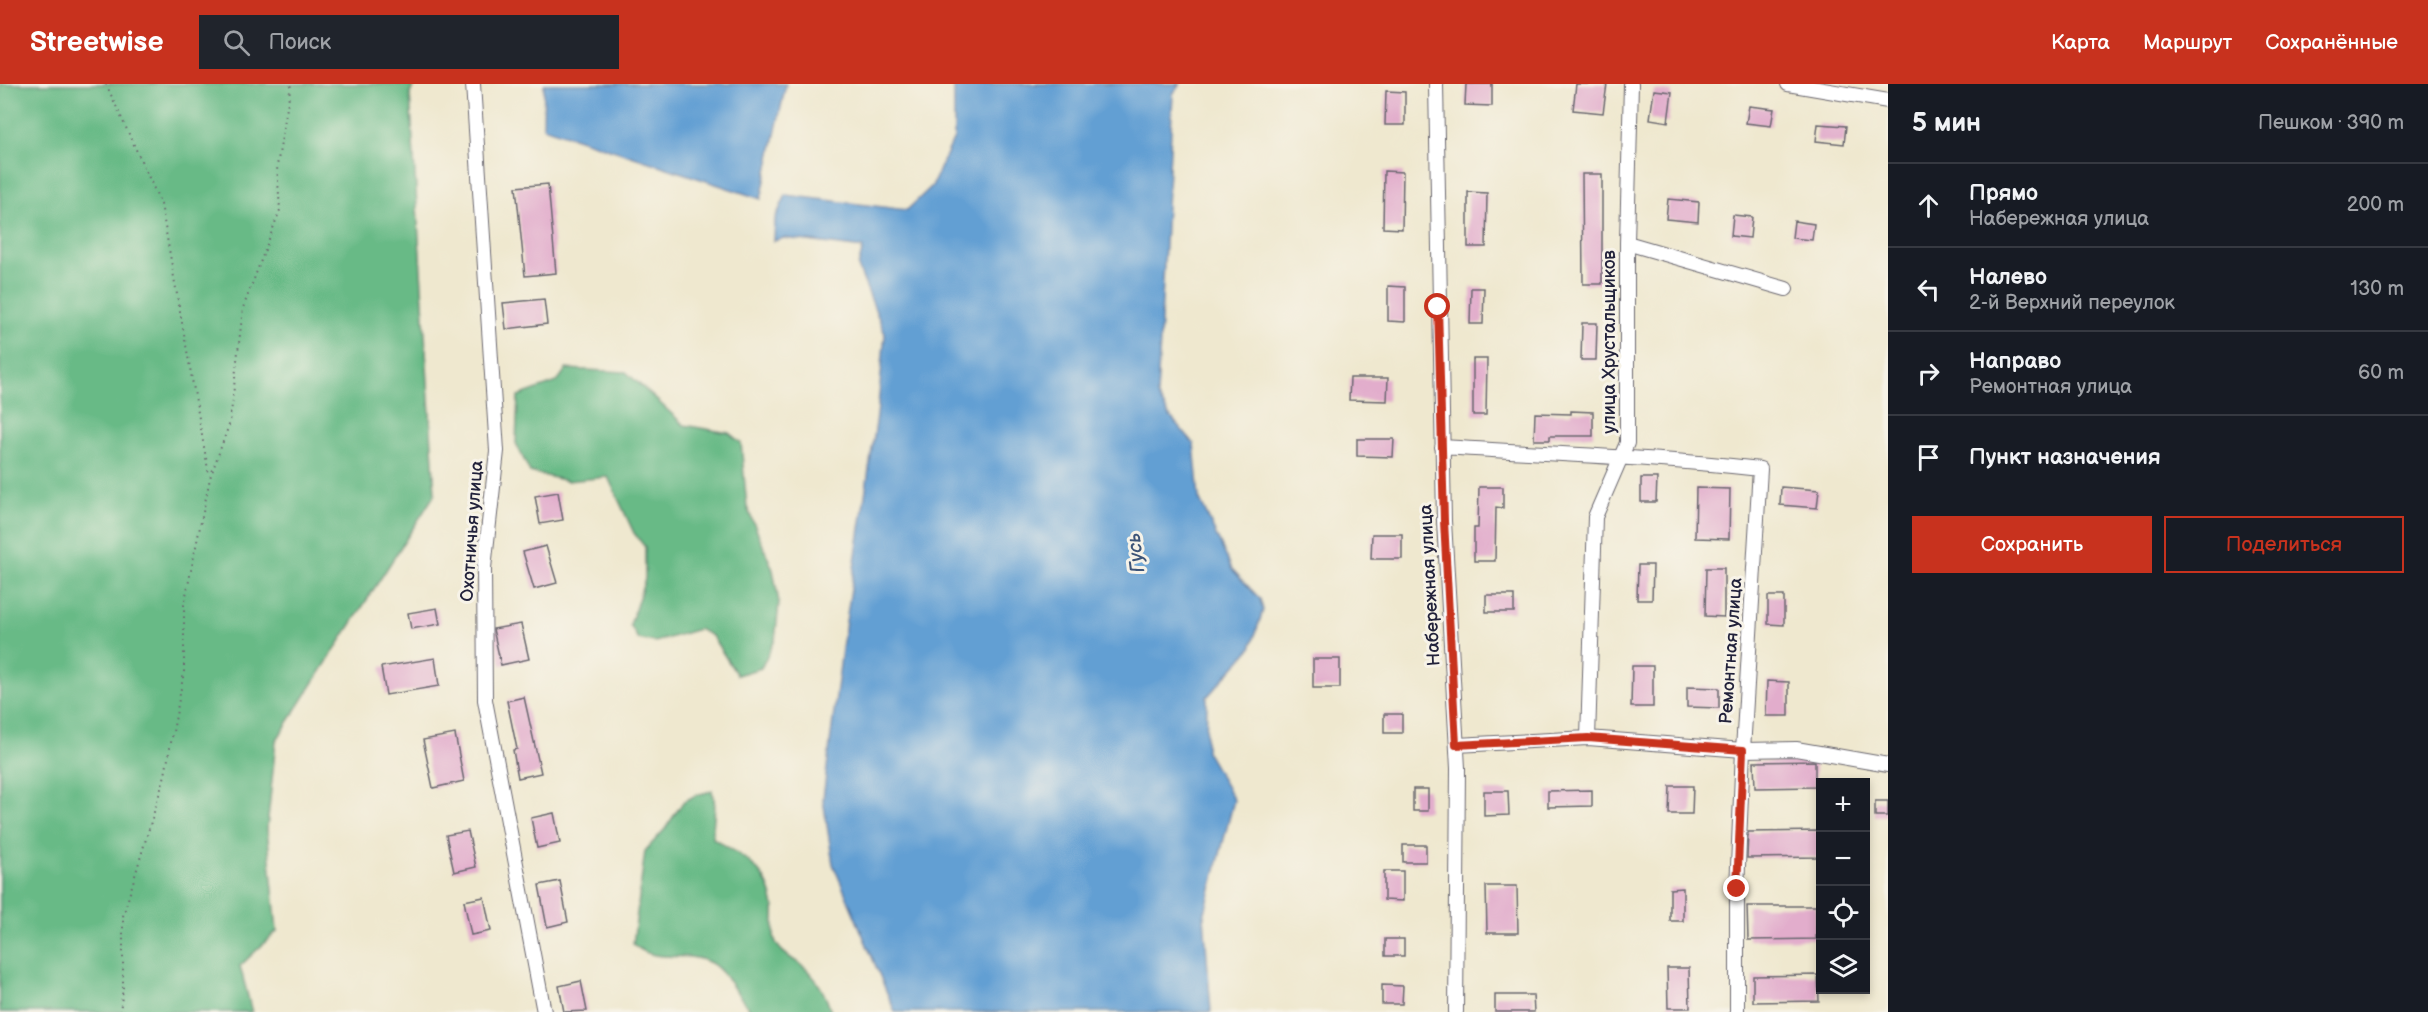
<!DOCTYPE html>
<html lang="ru">
<meta charset="utf-8">
<style>
:root{--surface:#171b24;--page:#20242c;--text:#f1f3f6;--muted:#9ea1a6;--line:#363941;--accent:#c8321e}
body{margin:0;font-family:"Balsamiq Sans",sans-serif;background:var(--page);color:var(--text)}
.controls{position:absolute;right:18px;bottom:18px;display:grid;overflow:hidden;border-radius:0px;box-shadow:0 3px 9px #0003}
.controls button{width:54px;height:54px;display:grid;place-items:center;padding:0;border:0;border-bottom:2px solid var(--line);background:var(--surface);color:var(--text);font:30px sans-serif}
.stop{position:absolute;width:18px;height:18px;margin:-14px;border:4px solid #c8321e;border-radius:50%;background:#fff}
.stop.end{background:#c8321e;border-color:#fff;box-shadow:0 2px 6px #0008}
.list{margin:0;padding:0;list-style:none}
h2{display:flex;justify-content:space-between;align-items:center;height:78px;margin:0;padding:0 24px;font-size:26px}
h2 small{font-size:20px;font-weight:400;color:var(--muted)}
.list li{display:grid;grid-template-columns:39px 1fr auto;gap:18px;align-items:center;box-sizing:border-box;height:84px;padding:0 24px;border-top:2px solid var(--line)}
.list b{display:block;font-size:22px;white-space:nowrap}
.list p{margin:0;font-size:20px;white-space:nowrap;color:var(--muted)}
.list em{font-size:20px;font-style:normal;color:var(--muted)}
.actions{display:flex;gap:12px;padding:18px 24px}
.actions a{flex:1;padding:14px 0;border:2px solid var(--accent);border-radius:0px;text-align:center;font-size:21px;color:var(--accent)}
.actions .main{background:var(--accent);color:#fff}
.icon{flex:none;width:33px;height:33px;fill:none;stroke:currentColor;stroke-width:2;stroke-linecap:round;stroke-linejoin:round}
.map{position:relative;flex:none;width:1888px;height:928px;overflow:hidden}
header{display:flex;align-items:center;gap:36px;box-sizing:border-box;height:84px;padding:0 30px;background:var(--accent);color:#fff}
header strong{font-size:28px}
nav{display:flex;gap:33px;margin-inline-start:auto;font-size:21px}
.search{width:420px;height:54px;background:var(--page);display:flex;align-items:center;gap:15px;box-sizing:border-box;padding:0 21px;border-radius:0px;color:var(--muted);font-size:22px}
main{display:flex}
aside{flex:1;background:var(--surface)}
.map>svg:first-child{display:block}
.forest{fill:#68ba86;stroke:#456e60;stroke-width:1.5}
.water{fill:#629fd3;stroke:#426087;stroke-width:1.5}
.building{fill:#e2adcc}
.lines{fill:none;stroke-linecap:round;stroke-linejoin:round}
.minor-casing{stroke:#6a676f;stroke-width:16}
.path{stroke:#6a676f;stroke-width:2;stroke-dasharray:1.5 4.5;stroke-linecap:butt}
.minor{stroke:#fff;stroke-width:14}
.route{stroke:#c8321e;stroke-width:8}
.labels{text-anchor:middle;dominant-baseline:central;stroke-width:6;stroke-linejoin:round;paint-order:stroke}
.street-label{font-size:18px;fill:#22223b;stroke:#f7f3e8}
.water-label{font-size:20px;font-style:italic;fill:#3c5478;stroke:#f7f3e8}
</style>
<header>
<strong>Streetwise</strong>
<div class="search"><svg class="icon" aria-label="search" viewBox="0 0 24 24"><circle cx="10" cy="10" r="6"/><path d="M15 15l6 6"/></svg>Поиск</div>
<nav><a>Карта</a><a>Маршрут</a><a>Сохранённые</a></nav>
</header>
<main>
<div class="map">
<svg width="1888" height="928" viewBox="0 0 1888 928">
<rect width="100%" height="100%" fill="#f7f3e8"/>
<filter id="ink" filterUnits="userSpaceOnUse"><feTurbulence type="fractalNoise" baseFrequency=".0167" numOctaves="2"/><feDisplacementMap in="SourceGraphic" scale="12" xChannelSelector="R" yChannelSelector="G"/><feConvolveMatrix kernelMatrix="1 2 1 2 8 2 1 2 1" color-interpolation-filters="sRGB"/></filter>
<filter id="wash" filterUnits="userSpaceOnUse"><feTurbulence type="fractalNoise" baseFrequency=".008" numOctaves="4" result="noise"/><feDisplacementMap in="SourceGraphic" scale="24" xChannelSelector="R" yChannelSelector="G"/><feGaussianBlur stdDeviation="1.35" result="paint"/><feColorMatrix in="noise" values="0 0 0 0 0 0 0 0 0 0 0 0 0 0 0 0 0 1.4 0 .05"/><feComposite in="paint" operator="in"/></filter>
<g filter="url(#wash)">
<rect width="100%" height="100%" fill="#efe8cf"/>
<path class="forest" d="M0 0H414L410 10 435 410 276 657 267 744 277 847 240 882 252 928H0Z
M566 285 626 288 684 341 729 349 741 359 747 423 773 486 779 519 775 556 761 584 737 591 712 552 699 545 655 558 638 555 630 541 645 495V463L634 449 608 393 567 397 530 388 516 359 518 312 557 298Z
M712 707C718 723 712 736 713 754 743 773 769 784 774 824 775 834 772 847 775 856 780 871 799 877 809 888 819 898 827 914 831 928H753C739 916 726 887 711 879 684 865 657 882 633 860L645 767 665 745 683 718 696 711Z"/>
<path class="water" d="M544 0H786L761 115 543 43Z
M954 0H1180L1173 10 1157 311 1169 331 1194 360 1199 414 1232 485 1260 515 1263 526 1251 564 1207 613 1206 667 1234 716 1204 832 1211 928H895L833 780 823 715 843 557 877 332 885 250 858 183 863 164 784 154 774 157 775 135 786 111 907 126 932 102 954 54Z"/>
<g id="blocks">
<path class="building" d="M1466 0H1492V22L1465 21Z
M1576 0H1607L1603 29 1573 26Z
M1654 6 1672 8 1668 38 1650 35Z
M1386 7 1405 8V41H1385Z
M1749 22 1774 25 1771 42 1746 39Z
M1818 40 1846 42 1844 60 1816 57Z
M1384 87 1403 88 1402 145 1383 144Z
M1582 90H1602V200H1583Z
M548 100 556 189 525 192 516 103Z
M1468 108 1487 109 1486 163H1468Z
M1668 115 1699 118 1698 138 1666 135Z
M1733 131 1752 133 1750 154 1731 152Z
M1794 137 1814 140 1812 156 1792 154Z
M1388 202 1405 203V238L1388 237Z
M1471 204H1484L1483 240H1470Z
M544 215 547 240 506 245 503 219Z
M1582 239H1597L1596 276H1581Z
M1473 275H1487L1486 331H1473Z
M1350 294H1388L1387 317 1349 316Z
M1571 327 1593 328V352H1550V356H1534L1535 329 1571 330Z
M1357 355H1394L1393 373 1357 372Z
M1641 394H1657L1656 418H1641Z
M1479 403H1503V424L1496 423 1495 477H1474V444H1478Z
M1781 403 1819 406 1817 424 1780 421Z
M1696 404 1730 405 1729 455 1695 454Z
M558 408 563 436 540 440 535 412Z
M1372 450H1402V475H1371Z
M546 462 557 499 534 505 523 468Z
M1638 481H1653L1652 516H1637Z
M1706 484H1724V533L1705 532Z
M1486 511H1514V528H1486Z
M1768 512H1784V541L1768 540Z
M437 524 440 540 411 545 408 529Z
M521 540 529 575 501 581 493 545Z
M435 574 439 602 386 611 381 583Z
M1313 575H1340V604H1313Z
M1632 582H1653V623H1631Z
M1767 597 1789 598V632H1766Z
M1687 603 1719 604V624L1687 623Z
M524 613 541 689 518 694 513 666 517 665 507 617Z
M1384 630H1402V649H1384Z
M455 650 464 697 433 704 423 656Z
M1815 677V703L1755 704 1754 678Z
M1670 702H1693L1692 730H1669Z
M1413 705H1428V727H1413Z
M1592 706V722L1548 723V707Z
M1484 707H1508L1509 731 1484 732Z
M1875 717H1888V732H1875Z
M554 729 560 759 537 764 531 734Z
M468 747 476 783 454 788 446 751Z
M1819 747V773L1747 774 1748 748Z
M1403 761H1426V778H1403Z
M1384 787H1403V817L1384 816Z
M560 797 568 838 547 843 539 801Z
M1486 802H1517L1518 849H1487Z
M1683 804V837H1670V805Z
M484 813 491 847 471 851 464 817Z
M1747 822H1816V855L1748 856Z
M1385 855H1404V872H1385Z
M1667 884H1689L1690 924H1668Z
M1818 891 1819 917 1753 918V892Z
M581 897 587 927 564 928 559 902Z
M1382 901 1403 902 1402 920H1382Z
M1495 911H1533L1534 928H1495Z"/>
</g>
</g>
<g filter="url(#ink)">
<use href="#blocks" fill-opacity="0" stroke="#6a676f" stroke-width="1.5"/>
<g class="lines">
<g class="minor-casing">
<path id="minor" d="M473 0 497 367 484 484 485 616 544 928
M1436 0 1444 437 1458 684 1456 928
M1788 0 1888 17
M1627 159 1786 205
M1442 363C1548 370 1655 373 1760 385L1743 666 1737 805V928
M1588 654 1595 433 1627 359V159L1631 0
M1457 661 1588 654 1743 666 1796 665 1888 681"/>
</g>
<path class="path" d="M106 0 161 120 209 391
M120 928 123 904V832L165 691 184 588V521L210 394 230 338 243 224 280 126 277 82 291 0"/>
<use href="#minor" class="minor"/>
</g>
</g>
<g class="lines" filter="url(#ink)">
<path class="route" d="M1438 223 1444 437 1456 661 1588 654 1743 666 1737 805"/>
</g>
<g class="labels">
<g class="street-label">
<text transform="translate(1609 258) rotate(-90)">улица Хрустальщиков</text>
<text transform="translate(472 447) rotate(-86)">Охотничья улица</text>
<text transform="translate(1430 501) rotate(-93)">Набережная улица</text>
<text transform="translate(1731 567) rotate(-86)">Ремонтная улица</text>
</g>
<g class="water-label">
<text transform="translate(1136 469) rotate(-97)">Гусь</text>
</g>
</g>
</svg>
<div class="controls">
<button>+</button>
<button>−</button>
<button><svg class="icon" aria-label="locate" viewBox="0 0 24 24"><circle cx="12" cy="12" r="6"/><path d="M12 2v4M12 18v4M2 12h4M18 12h4"/></svg></button>
<button><svg class="icon" aria-label="layers" viewBox="0 0 24 24"><path d="M12 4l9 5-9 5-9-5zM3 14l9 5 9-5"/></svg></button>
</div>
<div class="stop" style="left:1438px;top:223px"></div>
<div class="stop end" style="left:1737px;top:805px"></div>
</div>
<aside>
<h2>5 мин<small>Пешком · 390 m</small></h2>
<ul class="list">
<li><svg class="icon" aria-label="ahead" viewBox="0 0 24 24"><path d="M12 20V5M6 11l6-6 6 6"/></svg><div><b>Прямо</b><p>Набережная улица</p></div><em>200 m</em></li>
<li><svg class="icon" aria-label="left" viewBox="0 0 24 24"><path d="M17 20v-9H6M10 6l-5 5 5 5"/></svg><div><b>Налево</b><p>2-й Верхний переулок</p></div><em>130 m</em></li>
<li><svg class="icon" aria-label="right" viewBox="0 0 24 24"><path d="M7 20v-9h11M14 6l5 5-5 5"/></svg><div><b>Направо</b><p>Ремонтная улица</p></div><em>60 m</em></li>
<li><svg class="icon" aria-label="arrive" viewBox="0 0 24 24"><path d="M6 21V4h12l-3 4 3 4H6"/></svg><div><b>Пункт назначения</b></div></li>
</ul>
<div class="actions"><a class="main">Сохранить</a><a>Поделиться</a></div>
</aside>
</main>
